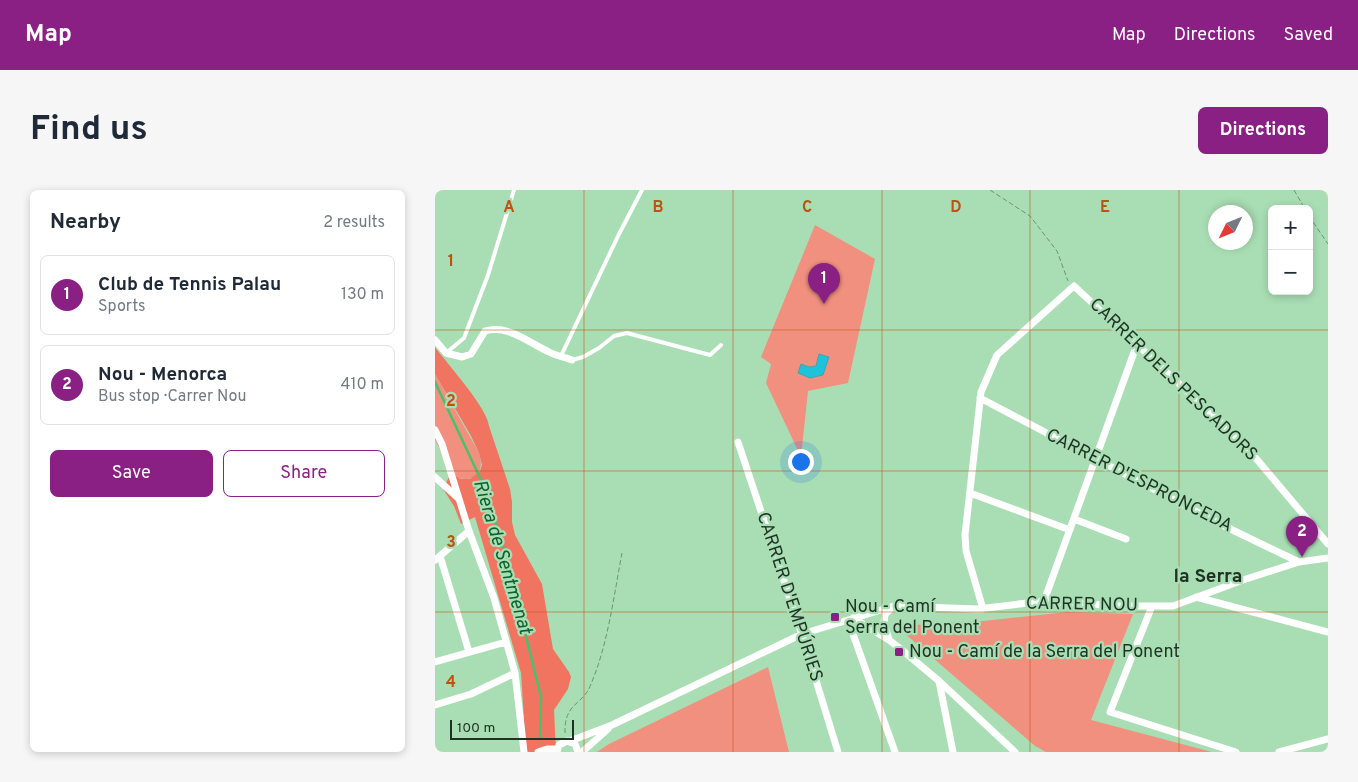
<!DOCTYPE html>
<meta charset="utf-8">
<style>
:root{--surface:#fff;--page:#f6f6f7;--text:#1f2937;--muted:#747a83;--line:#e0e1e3;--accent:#8a1f84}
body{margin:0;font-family:Overpass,sans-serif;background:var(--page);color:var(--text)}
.controls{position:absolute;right:15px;top:15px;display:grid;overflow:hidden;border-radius:8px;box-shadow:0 2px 8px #0003}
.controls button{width:45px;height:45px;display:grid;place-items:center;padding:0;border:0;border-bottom:1px solid var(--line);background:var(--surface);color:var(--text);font:25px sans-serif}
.compass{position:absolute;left:773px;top:15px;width:45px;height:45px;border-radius:50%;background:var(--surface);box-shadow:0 2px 8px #0003;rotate:227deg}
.scale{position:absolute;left:15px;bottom:12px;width:124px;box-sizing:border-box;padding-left:5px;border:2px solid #1e3323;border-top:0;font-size:14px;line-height:18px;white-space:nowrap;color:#1e3323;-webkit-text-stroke:4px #a9deb4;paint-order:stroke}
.you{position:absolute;left:365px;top:271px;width:18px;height:18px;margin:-12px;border:4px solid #fff;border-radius:50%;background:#1a73e8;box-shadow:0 0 0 8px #1a73e833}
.badge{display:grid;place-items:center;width:32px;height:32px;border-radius:50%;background:var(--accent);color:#fff;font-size:16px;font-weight:700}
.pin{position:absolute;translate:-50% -41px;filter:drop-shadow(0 1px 2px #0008)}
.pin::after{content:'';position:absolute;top:26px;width:18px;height:15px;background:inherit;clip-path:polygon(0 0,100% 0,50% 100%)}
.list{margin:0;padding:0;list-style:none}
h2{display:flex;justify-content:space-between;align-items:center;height:65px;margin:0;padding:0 20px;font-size:21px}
h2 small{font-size:16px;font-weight:400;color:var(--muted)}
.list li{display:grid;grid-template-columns:32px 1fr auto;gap:15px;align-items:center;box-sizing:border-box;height:80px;margin:0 10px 10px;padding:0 10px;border:1px solid var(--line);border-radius:8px}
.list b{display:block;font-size:19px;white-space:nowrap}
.list p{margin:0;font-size:16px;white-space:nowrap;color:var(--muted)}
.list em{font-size:16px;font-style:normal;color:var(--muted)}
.actions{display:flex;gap:10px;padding:15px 20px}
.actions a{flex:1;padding:11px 0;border:1px solid var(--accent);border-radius:8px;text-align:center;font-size:18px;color:var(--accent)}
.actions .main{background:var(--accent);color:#fff}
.map{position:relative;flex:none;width:893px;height:562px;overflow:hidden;border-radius:8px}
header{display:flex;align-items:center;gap:30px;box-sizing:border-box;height:70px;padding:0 25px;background:var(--accent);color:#fff}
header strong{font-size:24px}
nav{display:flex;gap:28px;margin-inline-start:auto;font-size:18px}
.intro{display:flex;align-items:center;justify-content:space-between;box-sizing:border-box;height:120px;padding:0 30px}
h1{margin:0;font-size:35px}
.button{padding:12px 22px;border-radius:8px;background:var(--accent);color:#fff;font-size:18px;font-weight:700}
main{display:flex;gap:30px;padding:0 30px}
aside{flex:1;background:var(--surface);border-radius:8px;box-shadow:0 2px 8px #0003}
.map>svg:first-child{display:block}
.green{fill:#f1907f}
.forest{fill:#f17461}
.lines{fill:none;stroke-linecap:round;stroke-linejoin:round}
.stream{stroke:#4ac06f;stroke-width:2.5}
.building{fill:#1cc3db;stroke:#509eac}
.path{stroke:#6c9374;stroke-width:1;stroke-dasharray:5 2.5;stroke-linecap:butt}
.service{stroke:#fff;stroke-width:4}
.minor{stroke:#fff;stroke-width:7}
.grid{fill:none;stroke:#c05111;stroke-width:1;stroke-opacity:0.55}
.poi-dot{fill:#8a1f84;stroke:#a9deb4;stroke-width:2}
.labels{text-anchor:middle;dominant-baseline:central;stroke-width:4.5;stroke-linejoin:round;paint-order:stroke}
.street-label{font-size:18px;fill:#1e3323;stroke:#a9deb4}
.poi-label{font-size:18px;fill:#1e3323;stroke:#a9deb4;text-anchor:start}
.water-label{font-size:19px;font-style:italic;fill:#0c622e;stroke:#a9deb4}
.neighbourhood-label{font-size:19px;font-weight:bold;fill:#1e3323;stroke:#a9deb4}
.grid-label{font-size:16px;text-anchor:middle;font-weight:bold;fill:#c05111;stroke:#a9deb4;stroke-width:4.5;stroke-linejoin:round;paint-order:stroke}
</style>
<header>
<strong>Map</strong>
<nav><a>Map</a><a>Directions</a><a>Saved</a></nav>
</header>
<div class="intro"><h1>Find us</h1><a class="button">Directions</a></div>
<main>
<aside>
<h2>Nearby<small>2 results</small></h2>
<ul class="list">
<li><span class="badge">1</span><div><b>Club de Tennis Palau</b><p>Sports</p></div><em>130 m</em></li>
<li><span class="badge">2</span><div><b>Nou - Menorca</b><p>Bus stop · Carrer Nou</p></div><em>410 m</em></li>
</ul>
<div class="actions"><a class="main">Save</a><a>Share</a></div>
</aside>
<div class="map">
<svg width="893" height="562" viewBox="0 0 893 562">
<rect width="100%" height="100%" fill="#a9deb4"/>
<path class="green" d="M380 35 440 69 413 193 373 201 366 267 331 193 336 174 326 167Z
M0 184 44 263C51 286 37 294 17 286L14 287 4 257 0 250Z
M632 422 698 424 656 530 777 562H611L600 556 461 436 548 431Z
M333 477 354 562H162L174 554Z"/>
<path class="forest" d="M0 157C13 175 52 217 54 236L75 299 77 312V332L80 345 107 394 118 459 134 482 136 487 133 499 119 520 121 562H91L86 483 40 327 26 334 19 316 8 299 14 287 20 286 26 289H35L45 281 47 275 44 263 36 246 0 184Z"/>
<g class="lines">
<path class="stream" d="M0 192 47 292 71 365 106 507 105 549"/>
</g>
<path class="building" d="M384 164 394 167 388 185 375 188 363 183 366 174 374 177 381 176Z"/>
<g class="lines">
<path class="path" d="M555 0 595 26 622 61 633 91
M859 0 870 19
M874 26 893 54
M130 543C129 512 148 516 156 494 173 454 179 405 187 363"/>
<path class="service" d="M11 163 29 148 53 85 79 0
M126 166 184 44 207 0
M137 170 148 167 164 158 179 146 192 143 275 165 286 155"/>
<path class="minor" d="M0 150 11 163 27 167 36 164 50 141C73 134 94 153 114 162 121 166 129 167 137 170
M545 208 785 334 864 372
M0 240 7 254 34 341 59 408 80 483 89 562
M303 252 367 445 403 562
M0 287 24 309
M535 303 635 340
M639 329 691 349
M5 366 34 462
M0 370 34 341
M761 407 893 442
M609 411 702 154
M717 416 675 522 801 562
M548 419 531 361 530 345 546 202 562 165 639 96 809 254 893 354
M418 428 454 450 467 460 504 491 580 562
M413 430 460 562
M454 450 449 433 450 424 457 418
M0 472 71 452
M504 491 518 562
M0 515 36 504 80 483
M135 551 177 535 367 444 459 416 543 419 609 411 684 416H738L808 390 864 372 893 368
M103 562 112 559H122
M122 562 124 555 132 551 140 554 143 562
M147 562 173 539
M844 562 893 549"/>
</g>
<path class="grid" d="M149 0V562M298 0V562M447 0V562M595 0V562M744 0V562M0 140H893M0 281H893M0 422H893"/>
<g class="poi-dot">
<rect x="395" y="422" width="10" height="10" rx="2.5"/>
<rect x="459" y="457" width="10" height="10" rx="2.5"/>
</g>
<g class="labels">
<g class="street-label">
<text transform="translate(738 190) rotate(44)">CARRER DELS PESCADORS</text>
<text transform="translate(704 291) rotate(27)">CARRER D'ESPRONCEDA</text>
<text transform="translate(354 407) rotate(72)">CARRER D'EMPÚRIES</text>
<text transform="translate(647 415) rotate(1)">CARRER NOU</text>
</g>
<g class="poi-label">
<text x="410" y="417">Nou - Camí<tspan x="410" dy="21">Serra del Ponent</tspan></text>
<text x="474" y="462">Nou - Camí de la Serra del Ponent</text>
</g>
<g class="water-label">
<text transform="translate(67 367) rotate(73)">Riera de Sentmenat</text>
</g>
<g class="neighbourhood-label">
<text x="773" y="387">la Serra</text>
</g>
</g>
<g class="grid-label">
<text x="74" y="22">A</text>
<text x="223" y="22">B</text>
<text x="372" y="22">C</text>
<text x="521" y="22">D</text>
<text x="670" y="22">E</text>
<text x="16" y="76">1</text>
<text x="16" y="216">2</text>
<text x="16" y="357">3</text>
<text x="16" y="497">4</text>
</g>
</svg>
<div class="controls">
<button>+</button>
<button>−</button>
</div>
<svg class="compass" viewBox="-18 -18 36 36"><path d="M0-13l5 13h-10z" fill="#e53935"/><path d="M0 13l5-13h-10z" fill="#747a83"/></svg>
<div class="scale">100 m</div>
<div class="you"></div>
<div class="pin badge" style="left:389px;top:114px">1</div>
<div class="pin badge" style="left:867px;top:367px">2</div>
</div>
</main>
